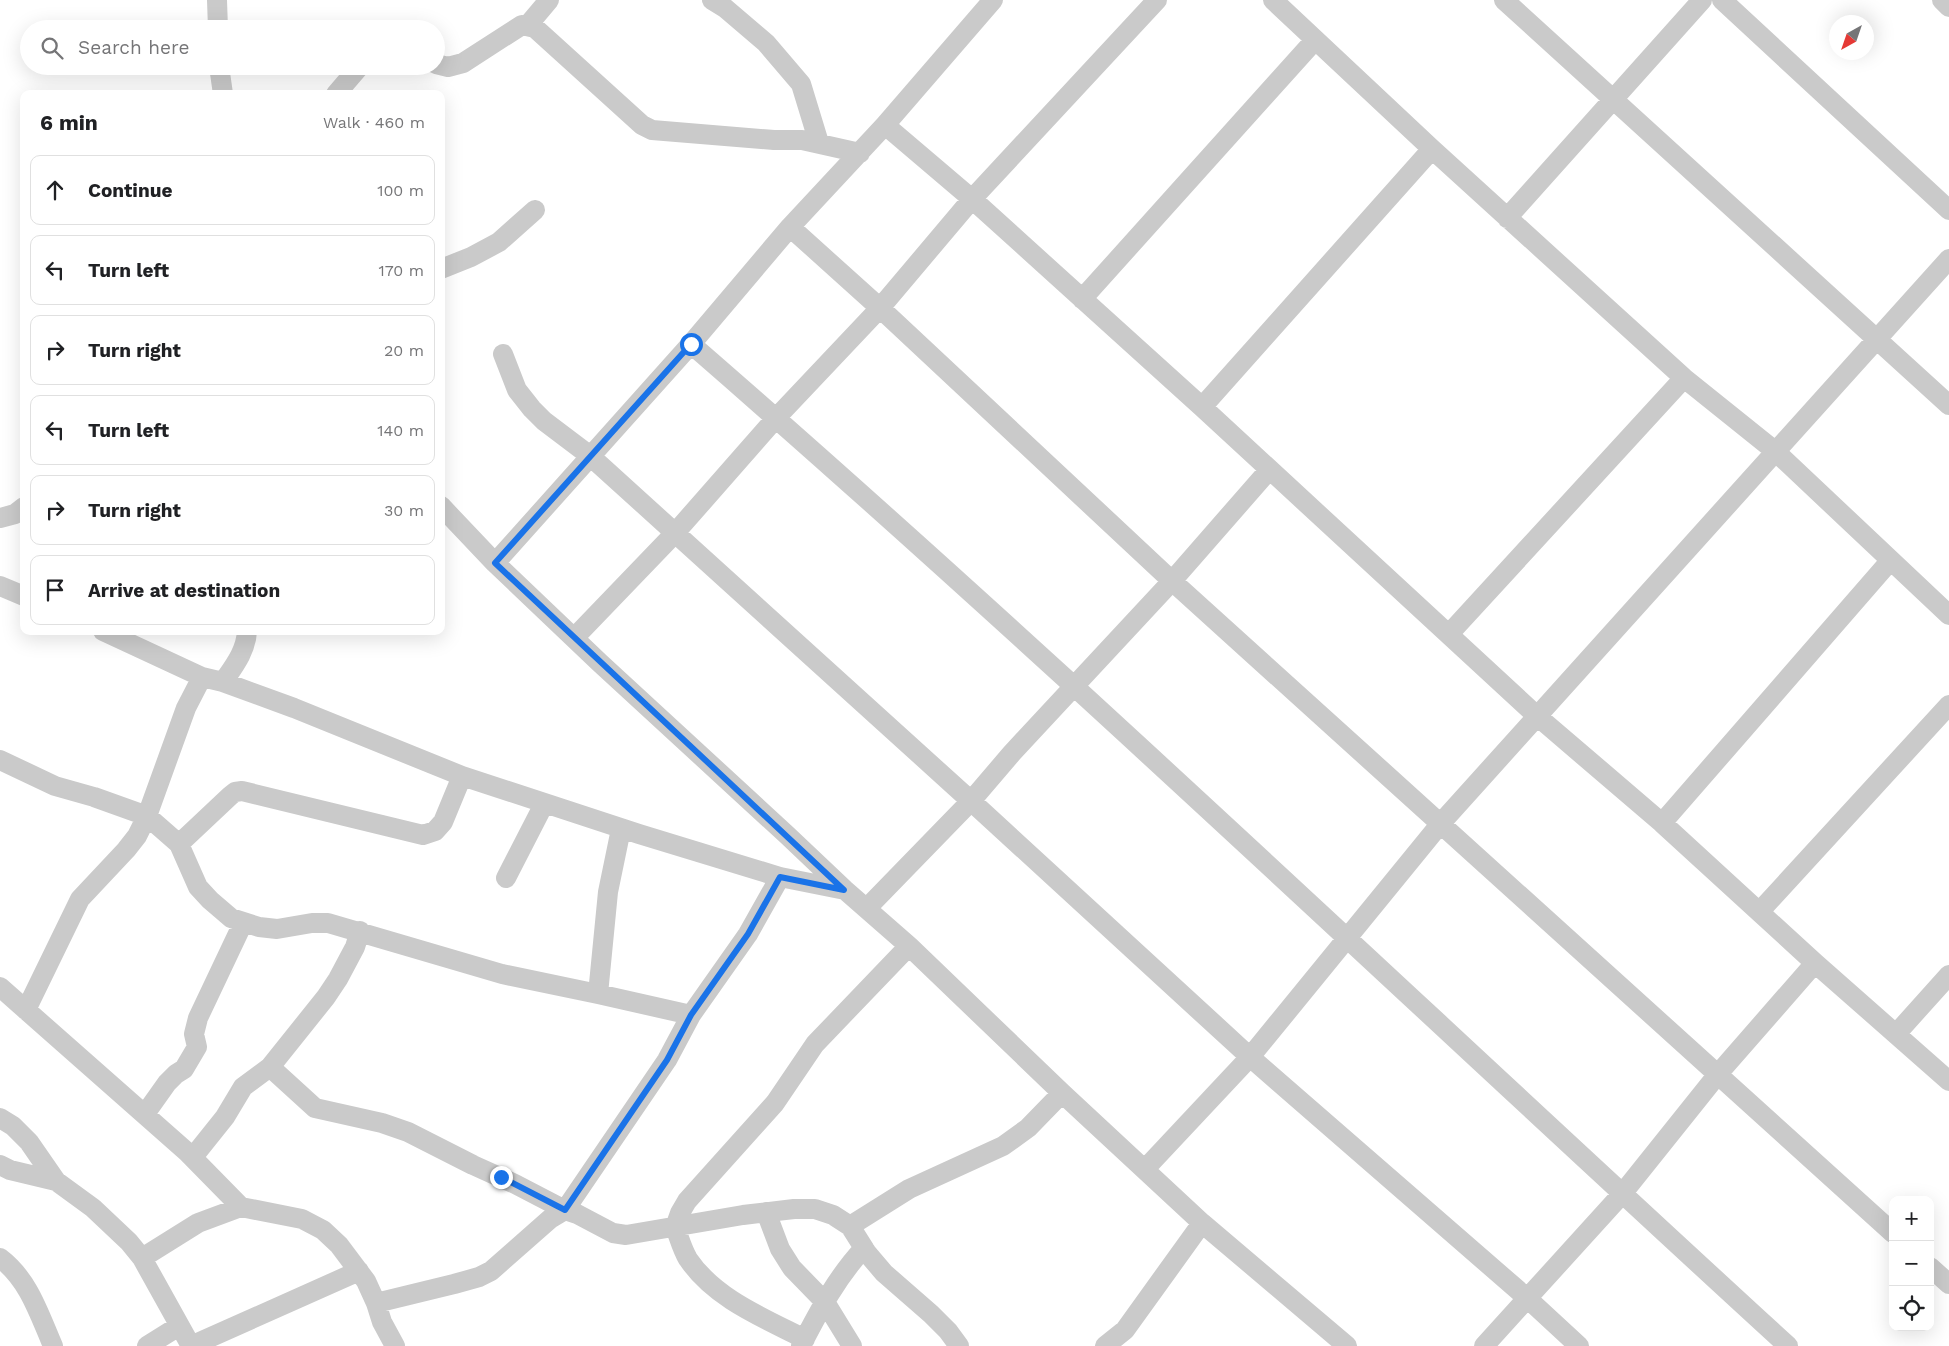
<!DOCTYPE html>
<meta charset="utf-8">
<style>
:root{--surface:#fff;--page:#f2f2f2;--text:#202124;--muted:#757577;--line:#e0e0e0}
body{margin:0;font-family:"Work Sans",sans-serif;background:var(--page);color:var(--text)}
.controls{position:absolute;right:15px;bottom:15px;display:grid;overflow:hidden;border-radius:10px;box-shadow:0 5px 20px #0002}
.controls button{width:45px;height:45px;display:grid;place-items:center;padding:0;border:0;border-bottom:1px solid var(--line);background:var(--surface);color:var(--text);font:25px sans-serif}
.compass{position:absolute;left:1829px;top:15px;width:45px;height:45px;border-radius:50%;background:var(--surface);box-shadow:0 5px 20px #0002;rotate:220deg}
.stop{position:absolute;width:15px;height:15px;margin:-11px;border:4px solid #1a73e8;border-radius:50%;background:#fff}
.stop.end{background:#1a73e8;border-color:#fff;box-shadow:0 1px 5px #0008}
.list{margin:0;padding:0;list-style:none}
h2{display:flex;justify-content:space-between;align-items:center;height:65px;margin:0;padding:0 20px;font-size:21px}
h2 small{font-size:16px;font-weight:400;color:var(--muted)}
.list li{display:grid;grid-template-columns:32px 1fr auto;gap:15px;align-items:center;box-sizing:border-box;height:70px;margin:0 10px 10px;padding:0 10px;border:1px solid var(--line);border-radius:10px}
.list b{display:block;font-size:19px;white-space:nowrap}
.list em{font-size:16px;font-style:normal;color:var(--muted)}
.icon{flex:none;width:28px;height:28px;fill:none;stroke:currentColor;stroke-width:2;stroke-linecap:round;stroke-linejoin:round}
.map{position:relative;flex:none;width:1949px;height:1346px;overflow:hidden}
.search{position:absolute;background:var(--surface);box-shadow:0 5px 20px #0002;left:20px;top:20px;width:425px;height:55px;display:flex;align-items:center;gap:12px;box-sizing:border-box;padding:0 18px;border-radius:28px;color:var(--muted);font-size:19px}
.panel{position:absolute;background:var(--surface);box-shadow:0 5px 20px #0002;left:20px;top:90px;width:425px;height:545px;border-radius:10px}
.map>svg:first-child{display:block}
.lines{fill:none;stroke-linecap:round;stroke-linejoin:round}
.street{stroke:#cacaca;stroke-width:20}
.route{stroke:#1a73e8;stroke-width:6}
</style>
<div class="map">
<svg width="1949" height="1346" viewBox="0 0 1949 1346">
<rect width="100%" height="100%" fill="#fff"/>
<g class="lines">
<path class="street" d="M217 0 218 29
M712 0 725 8 766 43 801 84 819 143
M1273 0 1432 149 1684 378 1775 451 1949 615
M1504 0 1949 405
M1722 0 1949 210
M1942 0 1949 7
M528 25 549 0
M436 64 448 67 463 63 522 25 535 28 642 125 652 130 774 140H802L860 153
M219 66 223 94
M336 94 360 66
M885 125 972 199 1202 407 1537 716 1662 823 1815 963 1949 1081
M1507 218 1702 0
M790 227 880 308 1172 581 1893 1233
M441 269 471 257 499 242 535 210
M1082 299 1315 40
M691 344C1065 669 1423 1012 1788 1346
M503 354 517 390 532 409 544 421 589 455 971 801 1250 1057 1527 1298 1579 1346
M1202 407 1432 149
M441 506 495 563 600 663 787 835 845 890 909 946 1062 1093 1202 1223 1347 1346
M0 518 15 514 24 507
M495 563 691 344 790 227 885 125 993 0
M0 586 24 596
M103 631 202 677 223 682 294 708 462 776 639 834 780 877 845 890
M1449 634 1684 378
M574 638 675 533 776 418 880 308 972 199 1157 0
M223 682C234 666 246 651 247 631
M0 760 55 786 94 797 147 816 179 844 198 887 210 900 231 918 259 927 277 929 312 923H328L502 974 598 994 691 1015
M1662 823 1890 561
M179 844 230 796 235 792 242 791 423 835 435 831 443 822 462 776
M506 878 544 804
M867 908 971 801 1012 753 1172 581 1269 470
M1760 911 1949 705
M0 987 187 1152 241 1207
M598 994 608 892 621 829
M26 1010 80 899 126 850 137 836 147 816 186 708 202 677
M1896 1034 1949 975
M270 1067 315 1108 382 1123 408 1132 473 1165 515 1184 565 1210 577 1214 613 1233 626 1235 743 1215 794 1209H815L833 1215 850 1226 867 1253 884 1273 931 1314 948 1331 959 1346
M145 1114 167 1083 176 1074 184 1069 197 1047 194 1034 198 1018 243 923
M0 1118 13 1126 29 1142 56 1181 93 1208 129 1242 142 1258 191 1346
M193 1157 225 1117 243 1087 270 1067 326 997 338 979 355 947 360 931
M0 1165 10 1170 56 1181
M1145 1169 1250 1057 1441 823 1949 259
M766 1212 780 1249 792 1268 825 1302 852 1346
M850 1226 909 1189 1003 1146 1028 1128 1062 1093
M0 1258C29 1280 39 1314 53 1346
M142 1258 198 1223 241 1207 302 1219 323 1230 339 1245 366 1281 376 1303 382 1322 395 1346
M1930 1267 1949 1284
M376 1303 454 1284 479 1277 491 1271 550 1219 565 1210 667 1060 691 1015 748 934 780 877
M805 1339C764 1318 715 1299 688 1259 682 1249 679 1237 675 1227L680 1213 687 1201 775 1103 815 1044 909 946
M147 1346 179 1326
M191 1346 359 1271
M801 1346C819 1311 837 1277 864 1248
M1105 1346 1125 1330 1202 1223
M1484 1346 1622 1194 1718 1074 1815 963"/>
</g>
<g class="lines">
<path class="route" d="M501 1177 565 1210 667 1060 691 1015 748 934 780 877 844 890 495 563 691 344"/>
</g>
</svg>
<div class="controls">
<button>+</button>
<button>−</button>
<button><svg class="icon" aria-label="locate" viewBox="0 0 24 24"><circle cx="12" cy="12" r="6"/><path d="M12 2v4M12 18v4M2 12h4M18 12h4"/></svg></button>
</div>
<svg class="compass" viewBox="-18 -18 36 36"><path d="M0-13l5 13h-10z" fill="#e53935"/><path d="M0 13l5-13h-10z" fill="#757577"/></svg>
<div class="stop" style="left:691px;top:344px"></div>
<div class="stop end" style="left:501px;top:1177px"></div>
<div class="search"><svg class="icon" aria-label="search" viewBox="0 0 24 24"><circle cx="10" cy="10" r="6"/><path d="M15 15l6 6"/></svg>Search here</div>
<section class="panel">
<h2>6 min<small>Walk · 460 m</small></h2>
<ul class="list">
<li><svg class="icon" aria-label="ahead" viewBox="0 0 24 24"><path d="M12 20V5M6 11l6-6 6 6"/></svg><div><b>Continue</b></div><em>100 m</em></li>
<li><svg class="icon" aria-label="left" viewBox="0 0 24 24"><path d="M17 20v-9H6M10 6l-5 5 5 5"/></svg><div><b>Turn left</b></div><em>170 m</em></li>
<li><svg class="icon" aria-label="right" viewBox="0 0 24 24"><path d="M7 20v-9h11M14 6l5 5-5 5"/></svg><div><b>Turn right</b></div><em>20 m</em></li>
<li><svg class="icon" aria-label="left" viewBox="0 0 24 24"><path d="M17 20v-9H6M10 6l-5 5 5 5"/></svg><div><b>Turn left</b></div><em>140 m</em></li>
<li><svg class="icon" aria-label="right" viewBox="0 0 24 24"><path d="M7 20v-9h11M14 6l5 5-5 5"/></svg><div><b>Turn right</b></div><em>30 m</em></li>
<li><svg class="icon" aria-label="arrive" viewBox="0 0 24 24"><path d="M6 21V4h12l-3 4 3 4H6"/></svg><div><b>Arrive at destination</b></div></li>
</ul>
</section>
</div>
